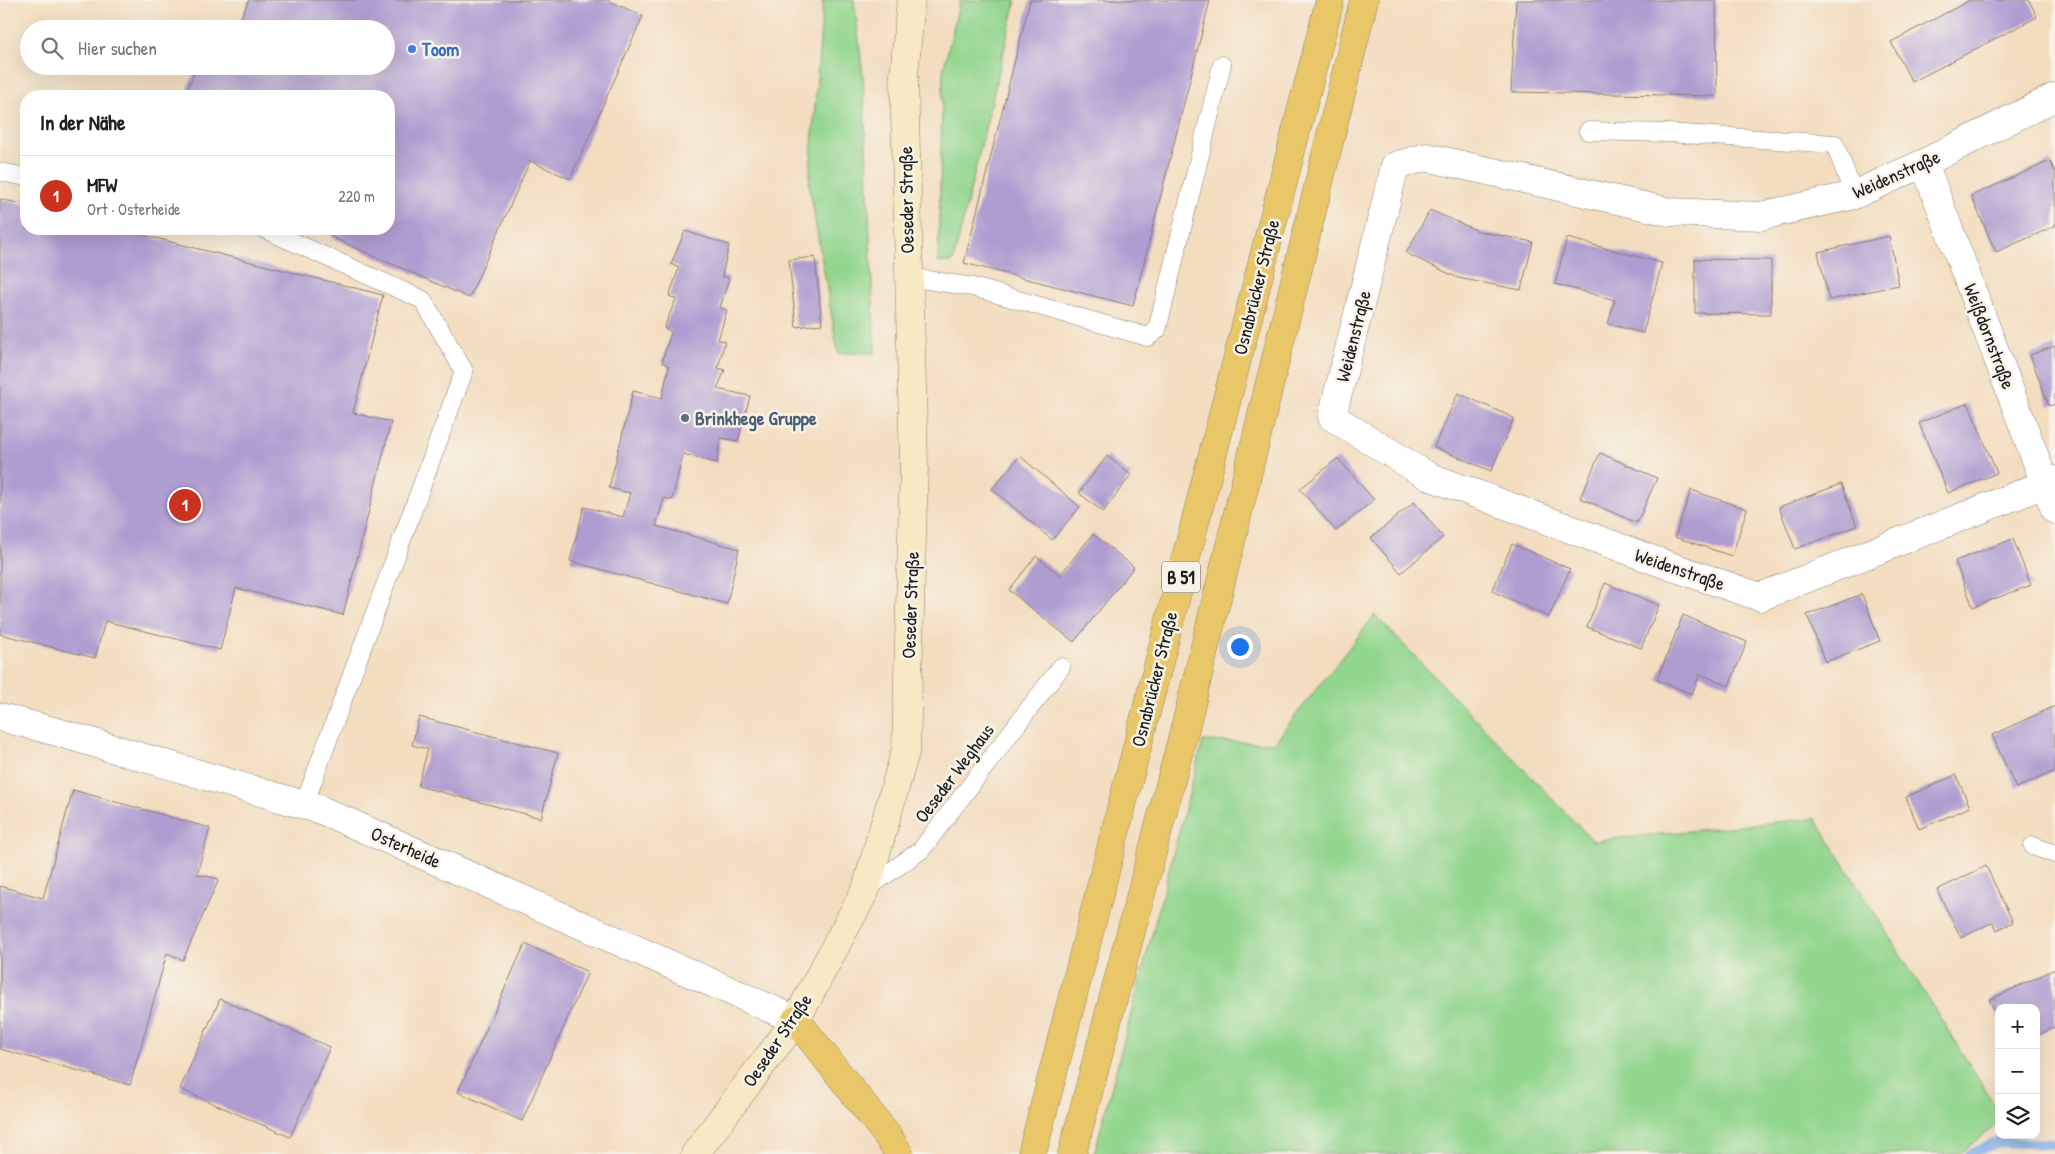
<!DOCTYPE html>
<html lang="de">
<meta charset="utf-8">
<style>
:root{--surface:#fff;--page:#f2f2f2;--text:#202124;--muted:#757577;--line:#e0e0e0;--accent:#c8321e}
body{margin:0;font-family:"Patrick Hand",sans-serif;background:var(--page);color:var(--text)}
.controls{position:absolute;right:15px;bottom:15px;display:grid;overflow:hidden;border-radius:10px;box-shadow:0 5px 20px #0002}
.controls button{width:45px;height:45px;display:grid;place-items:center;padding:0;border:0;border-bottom:1px solid var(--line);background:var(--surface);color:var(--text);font:25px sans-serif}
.you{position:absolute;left:1239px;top:646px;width:18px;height:18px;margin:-12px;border:4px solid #fff;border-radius:50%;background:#1a73e8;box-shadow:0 0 0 8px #1a73e833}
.badge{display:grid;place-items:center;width:32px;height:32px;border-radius:50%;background:var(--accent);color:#fff;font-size:16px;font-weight:700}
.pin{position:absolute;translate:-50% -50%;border:2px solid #fff;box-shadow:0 1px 5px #0006}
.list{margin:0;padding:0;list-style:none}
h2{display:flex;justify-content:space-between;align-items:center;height:65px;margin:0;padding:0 20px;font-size:21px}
h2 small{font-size:16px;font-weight:400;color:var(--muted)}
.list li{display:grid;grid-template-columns:32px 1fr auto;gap:15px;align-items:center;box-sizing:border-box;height:80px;padding:0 20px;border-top:1px solid var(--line)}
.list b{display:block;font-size:19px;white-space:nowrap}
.list p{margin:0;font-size:16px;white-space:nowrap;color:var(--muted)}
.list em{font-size:16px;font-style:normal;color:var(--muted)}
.icon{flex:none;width:28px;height:28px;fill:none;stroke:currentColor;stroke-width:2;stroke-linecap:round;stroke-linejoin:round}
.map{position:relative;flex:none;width:2055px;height:1154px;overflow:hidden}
.search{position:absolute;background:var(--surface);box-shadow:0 5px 20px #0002;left:20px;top:20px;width:375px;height:55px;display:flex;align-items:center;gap:12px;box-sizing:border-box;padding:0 18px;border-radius:28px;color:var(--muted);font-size:19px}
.panel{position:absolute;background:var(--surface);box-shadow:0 5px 20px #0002;left:20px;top:90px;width:375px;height:145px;border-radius:20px}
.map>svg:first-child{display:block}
.green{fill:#93d68e;stroke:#587955}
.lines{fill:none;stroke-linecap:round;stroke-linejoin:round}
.stream{stroke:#7aaae5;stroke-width:10}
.building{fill:#af9cd1}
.lane-casing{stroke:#887c6e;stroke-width:19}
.street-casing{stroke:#887c6e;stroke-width:29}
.secondary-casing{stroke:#887c6e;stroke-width:29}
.highway-casing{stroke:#887c6e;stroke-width:29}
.lane{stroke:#fff;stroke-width:18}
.street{stroke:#fff;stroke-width:28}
.secondary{stroke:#f6e9c3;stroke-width:28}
.highway{stroke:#e9c769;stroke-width:28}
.shop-dot{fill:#3f7fe0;stroke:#f7f3e8;stroke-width:2}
.service-dot{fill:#5c6f8a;stroke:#f7f3e8;stroke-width:2}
.labels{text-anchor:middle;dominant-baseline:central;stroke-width:5;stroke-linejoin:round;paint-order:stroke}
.shield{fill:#f7f3e8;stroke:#5e5c59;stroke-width:1}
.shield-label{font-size:18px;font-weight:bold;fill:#1c1c1c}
.shop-label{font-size:19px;font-weight:bold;fill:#366cbe;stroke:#f7f3e8;text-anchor:start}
.street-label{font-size:19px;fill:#1c1c1c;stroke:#f7f3e8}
.service-label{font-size:19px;font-weight:bold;fill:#4e5e75;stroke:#f7f3e8;text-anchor:start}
</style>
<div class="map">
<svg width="2055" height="1154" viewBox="0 0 2055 1154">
<rect width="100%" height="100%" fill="#f7f3e8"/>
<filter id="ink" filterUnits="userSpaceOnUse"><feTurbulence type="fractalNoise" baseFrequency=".02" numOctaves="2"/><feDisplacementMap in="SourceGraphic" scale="10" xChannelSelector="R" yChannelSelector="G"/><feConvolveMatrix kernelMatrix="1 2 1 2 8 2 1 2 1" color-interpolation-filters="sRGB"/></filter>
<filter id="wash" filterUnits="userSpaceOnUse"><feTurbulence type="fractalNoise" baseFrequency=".0096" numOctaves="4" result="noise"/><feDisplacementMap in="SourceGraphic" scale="20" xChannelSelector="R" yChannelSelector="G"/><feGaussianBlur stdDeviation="1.12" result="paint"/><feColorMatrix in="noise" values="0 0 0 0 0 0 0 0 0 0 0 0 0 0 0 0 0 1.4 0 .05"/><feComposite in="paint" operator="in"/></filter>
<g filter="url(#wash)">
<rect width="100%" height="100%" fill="#f3ddbf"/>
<path class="green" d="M823 0H854L863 76 875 353H838L809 185Z
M960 0H1016L953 262H938L943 71Z
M1375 615 1593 841 1815 818 1999 1112V1121L1960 1154H1094L1203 741 1274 743Z"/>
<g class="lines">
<path class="stream" d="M1970 1154 1999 1142 2055 1144"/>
</g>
<g id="blocks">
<path class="building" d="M249 0H607L643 16 570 179 530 161 469 298 331 237 335 229H389V96H202L187 89 197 66H386V29H236Z
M1030 0H1210L1133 306 964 263Z
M1516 0H1716L1717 96 1511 92Z
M1970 0H2029L2037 17 1912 82 1891 42Z
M216 23 230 29H214Z
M2050 161 2055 172V226L1996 252 1971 196Z
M0 199 26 205V229H119L383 295 353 413 391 422 343 615 236 588 220 650 105 621 95 658 0 634Z
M1430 210 1478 231 1533 242 1521 290 1458 278 1406 253Z
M685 231 729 245 722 276 729 278 720 308 727 310 718 340 725 341 718 368 725 370 717 389 750 396 738 441 720 438 717 463 683 454 672 500 664 498 656 526 739 549 727 604 570 561 584 507 623 517 630 493 609 488 633 391 662 398 669 366 662 362 671 332 664 328 676 299 669 296 679 268 671 264Z
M1889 236 1899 285 1829 300 1818 252Z
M1567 238 1662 263 1643 333 1608 324 1615 300 1555 284Z
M815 257 822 324 796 327 789 260Z
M1695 259 1771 260V314L1695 313Z
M2055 346V404L2049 406 2030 355Z
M1458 393 1514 418 1491 471 1434 447Z
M1968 403 1997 473 1948 493 1919 423Z
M1600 453 1657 478 1637 523 1580 498Z
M1020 456 1080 507 1052 540 992 489Z
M1107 456 1131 475 1103 512 1079 493Z
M1338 458 1374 500 1336 531 1300 489Z
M1841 484 1857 526 1795 549 1779 507Z
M1691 490 1747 509 1732 556 1675 537Z
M1414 502 1443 537 1401 573 1371 538Z
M1093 534 1134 567 1074 642 1009 590 1036 556 1060 575Z
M2013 539 2031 585 1973 607 1955 561Z
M1512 544 1570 569 1549 617 1492 591Z
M1605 583 1659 605 1641 648 1587 627Z
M1862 594 1880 641 1825 662 1807 615Z
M1683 615 1747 642 1729 686 1700 674 1692 694 1657 680Z
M2055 706V771L2016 788 1992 735Z
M419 717 558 753 541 818 418 786 428 749 412 745Z
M1956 775 1970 807 1919 829 1906 797Z
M73 790 210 828 197 874 219 879 183 960 167 953 130 1085 0 1049V886L43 898Z
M1986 866 2013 922 1997 930 1993 922 1961 938 1937 890Z
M525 944 588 972 522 1121 458 1092Z
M2055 969V1027L2036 1036V1008H1999V1019L1989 1000Z
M220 999 330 1047 290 1137 180 1089Z"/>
</g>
</g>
<g filter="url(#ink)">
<use href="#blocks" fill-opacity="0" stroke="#887c6e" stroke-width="1"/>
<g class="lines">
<g class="lane-casing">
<path id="lane" d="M1588 131 1668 133 1835 144 1854 195
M0 172 26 177
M264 229 423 300 464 371 304 805
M908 277 973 287 1148 337 1157 330 1222 65
M2033 846 2055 854
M866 889 921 850 1061 667"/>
</g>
<g class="street-casing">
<path id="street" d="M2055 97 1924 163 1854 195 1761 216 1670 212 1426 157 1395 166 1332 417 1428 476 1667 565 1760 597 2055 480
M1924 163 2055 510
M0 717 57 732 321 810 796 1020"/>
</g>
<g class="secondary-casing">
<path id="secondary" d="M695 1154 796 1020 866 889 906 749 914 466 904 75 911 0"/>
</g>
<g class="highway-casing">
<path id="highway" d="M796 1020 887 1135 899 1154
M1032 1154 1330 0
M1072 1154 1185 728 1364 0"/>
</g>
<use href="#lane" class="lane"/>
<use href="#street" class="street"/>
<use href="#secondary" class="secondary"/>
<use href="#highway" class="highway"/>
</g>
</g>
<circle class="shop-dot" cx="412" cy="49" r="5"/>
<circle class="service-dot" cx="685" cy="418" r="5"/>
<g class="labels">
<rect class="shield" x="1162" y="561.5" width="38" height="31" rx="4"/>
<g class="shield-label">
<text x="1181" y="577">B 51</text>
</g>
<g class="shop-label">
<text x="422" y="49">Toom</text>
</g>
<g class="street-label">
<text transform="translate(1896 174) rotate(-24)">Weidenstraße</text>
<text transform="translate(906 200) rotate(-91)">Oeseder Straße</text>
<text transform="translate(1256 287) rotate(-76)">Osnabrücker Straße</text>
<text transform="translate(1353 336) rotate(-76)">Weidenstraße</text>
<text transform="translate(1990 336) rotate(69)">Weißdornstraße</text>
<text transform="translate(1680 569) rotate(19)">Weidenstraße</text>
<text transform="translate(910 605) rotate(-88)">Oeseder Straße</text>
<text transform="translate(1154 679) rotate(-76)">Osnabrücker Straße</text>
<text transform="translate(954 773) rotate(-53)">Oeseder Weghaus</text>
<text transform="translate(406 847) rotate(24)">Osterheide</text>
<text transform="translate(777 1040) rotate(-56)">Oeseder Straße</text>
</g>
<g class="service-label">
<text x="695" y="418">Brinkhege Gruppe</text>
</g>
</g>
</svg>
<div class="controls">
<button>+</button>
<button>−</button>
<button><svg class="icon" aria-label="layers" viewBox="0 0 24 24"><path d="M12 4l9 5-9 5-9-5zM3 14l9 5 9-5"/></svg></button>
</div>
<div class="you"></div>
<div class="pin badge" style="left:185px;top:505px">1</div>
<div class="search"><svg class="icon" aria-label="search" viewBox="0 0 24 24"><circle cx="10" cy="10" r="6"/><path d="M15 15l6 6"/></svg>Hier suchen</div>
<section class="panel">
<h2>In der Nähe<small></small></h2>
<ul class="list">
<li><span class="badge">1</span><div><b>MFW</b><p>Ort · Osterheide</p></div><em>220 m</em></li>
</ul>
</section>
</div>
